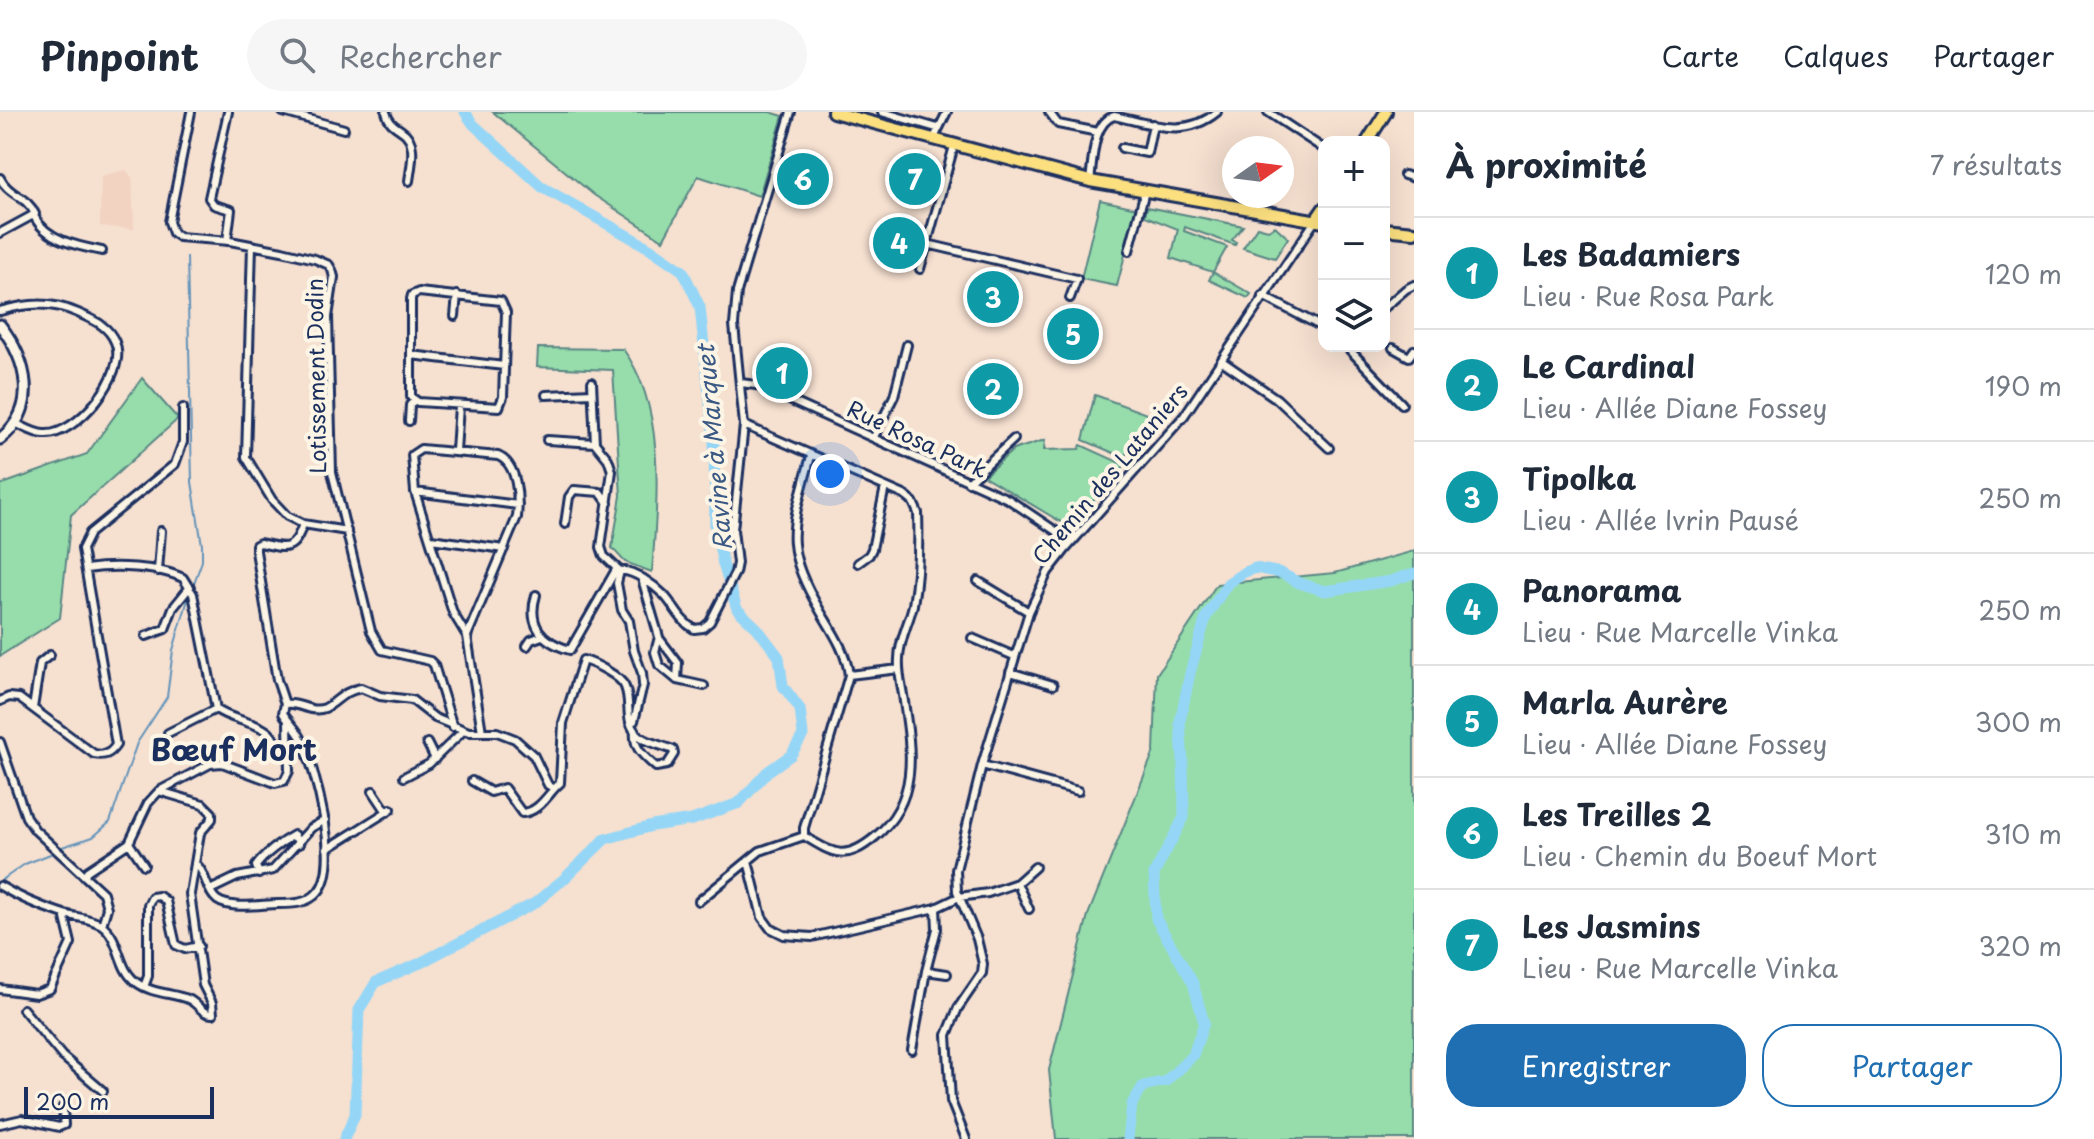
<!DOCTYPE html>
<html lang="fr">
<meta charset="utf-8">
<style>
:root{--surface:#fff;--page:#f6f6f7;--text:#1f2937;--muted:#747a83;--line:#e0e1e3;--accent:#1f6fb2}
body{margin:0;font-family:"Playpen Sans",sans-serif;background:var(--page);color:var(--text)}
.controls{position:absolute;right:24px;top:24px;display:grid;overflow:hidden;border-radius:16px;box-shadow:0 8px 32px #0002}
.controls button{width:72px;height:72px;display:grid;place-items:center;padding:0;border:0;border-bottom:2px solid var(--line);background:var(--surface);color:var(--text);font:40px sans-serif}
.compass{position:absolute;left:1222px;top:24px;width:72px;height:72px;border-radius:50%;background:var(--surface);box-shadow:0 8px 32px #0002;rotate:76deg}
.scale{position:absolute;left:24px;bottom:20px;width:190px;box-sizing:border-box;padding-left:8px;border:4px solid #1b2f5e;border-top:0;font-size:22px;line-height:28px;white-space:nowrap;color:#1b2f5e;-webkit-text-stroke:6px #fcf5e5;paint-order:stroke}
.you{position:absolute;left:830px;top:362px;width:28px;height:28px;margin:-20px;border:6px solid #fff;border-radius:50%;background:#1a73e8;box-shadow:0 0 0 12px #1a73e833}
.badge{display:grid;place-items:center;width:52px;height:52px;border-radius:50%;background:var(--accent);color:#fff;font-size:26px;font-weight:700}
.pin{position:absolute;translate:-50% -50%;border:4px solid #fff;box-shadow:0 2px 8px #0006}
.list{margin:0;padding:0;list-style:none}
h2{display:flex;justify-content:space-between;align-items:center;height:104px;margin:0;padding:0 32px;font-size:34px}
h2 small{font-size:26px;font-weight:400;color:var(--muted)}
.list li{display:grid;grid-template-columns:52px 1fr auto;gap:24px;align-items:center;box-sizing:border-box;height:112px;padding:0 32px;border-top:2px solid var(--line)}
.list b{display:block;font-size:30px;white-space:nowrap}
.list p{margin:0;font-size:26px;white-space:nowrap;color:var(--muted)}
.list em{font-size:26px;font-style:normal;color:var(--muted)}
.actions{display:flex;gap:16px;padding:24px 32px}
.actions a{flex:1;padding:18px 0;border:2px solid var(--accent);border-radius:32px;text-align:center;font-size:28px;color:var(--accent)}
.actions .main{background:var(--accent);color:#fff}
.icon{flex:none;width:44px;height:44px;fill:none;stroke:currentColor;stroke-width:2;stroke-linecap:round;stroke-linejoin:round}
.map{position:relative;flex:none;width:1414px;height:1027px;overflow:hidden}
header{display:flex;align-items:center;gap:48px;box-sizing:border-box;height:112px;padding:0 40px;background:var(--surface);border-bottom:2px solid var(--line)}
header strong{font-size:38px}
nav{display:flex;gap:44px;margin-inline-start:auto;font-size:28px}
.search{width:560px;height:72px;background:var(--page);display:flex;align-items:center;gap:20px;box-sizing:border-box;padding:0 28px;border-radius:44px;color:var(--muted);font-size:30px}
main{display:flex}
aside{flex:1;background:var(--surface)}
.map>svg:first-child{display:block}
.built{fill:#f2d2c1}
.green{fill:#97ddab;stroke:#598684;stroke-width:2}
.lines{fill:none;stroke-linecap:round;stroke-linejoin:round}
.stream{stroke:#6493ba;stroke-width:2}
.river{stroke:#95d6f7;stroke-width:11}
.minor-casing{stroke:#1b2f5e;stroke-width:12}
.secondary-casing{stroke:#1b2f5e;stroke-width:15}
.primary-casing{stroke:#1b2f5e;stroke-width:16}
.minor{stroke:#fcf5e5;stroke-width:6}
.secondary{stroke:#fcf5e5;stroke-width:9}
.primary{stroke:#fce080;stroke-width:10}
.labels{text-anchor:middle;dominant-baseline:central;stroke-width:8;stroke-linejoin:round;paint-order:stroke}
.street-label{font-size:22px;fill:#1b2f5e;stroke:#fcf5e5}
.water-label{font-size:24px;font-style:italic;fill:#3a5984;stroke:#fcf5e5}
.district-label{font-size:30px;font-weight:bold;fill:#1b2f5e;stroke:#fcf5e5}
</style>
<header>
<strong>Pinpoint</strong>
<div class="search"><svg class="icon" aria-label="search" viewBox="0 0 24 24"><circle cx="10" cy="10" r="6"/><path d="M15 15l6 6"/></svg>Rechercher</div>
<nav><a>Carte</a><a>Calques</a><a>Partager</a></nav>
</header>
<main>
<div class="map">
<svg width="1414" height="1027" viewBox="0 0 1414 1027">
<rect width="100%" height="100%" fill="#f6e0d0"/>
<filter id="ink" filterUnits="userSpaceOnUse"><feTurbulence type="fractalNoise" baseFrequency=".0125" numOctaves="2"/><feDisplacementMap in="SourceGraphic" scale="16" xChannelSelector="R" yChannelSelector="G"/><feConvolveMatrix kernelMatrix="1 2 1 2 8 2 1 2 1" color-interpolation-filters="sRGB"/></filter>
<g filter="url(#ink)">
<path class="built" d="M126 58 132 66 134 117 100 114 101 64Z"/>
<path class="green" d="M493 0H770L783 4 759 84 698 64 663 128 594 83Z
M1100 88 1137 96 1117 174 1081 167Z
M1147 95 1243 114 1232 128 1236 130 1235 133 1185 115 1184 119 1227 135 1213 160 1251 182 1248 186 1209 168 1213 160 1171 146 1178 117 1145 104Z
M1275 114 1288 126 1275 146 1243 136 1257 115 1268 118Z
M538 236 623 237C667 296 657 390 652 460L625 450 612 436 621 384 613 258 537 255Z
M142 266 178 307 71 403 60 506 0 544V373L87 342Z
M1095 283 1163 308 1123 345 1083 328Z
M1045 328 1044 338 1079 337 1081 333 1125 353 1073 412 1066 413 984 364 1013 338Z
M1414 439V1027H1056L1049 958 1088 803 1154 639 1157 562 1217 472 1335 461Z"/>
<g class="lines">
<path class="stream" d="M187 145 192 370 202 433V449L194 471
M62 735 93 725 110 710 137 631 167 585 173 538 189 484
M2 768 25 752 53 741"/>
<path class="river" d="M344 1027 355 1003 359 898 376 870 418 852 535 791 565 766 605 727 652 714 692 708 739 691 767 660 791 643 803 623 800 597 783 574 779 545 757 516 737 497 723 452 715 415 714 329 700 195 683 159 651 137 542 75 473 12 465 0
M1128 1027 1132 992 1143 974 1166 969 1193 943 1204 911 1193 871 1156 807 1154 762 1184 705 1183 649 1180 610 1190 561 1206 505 1228 471 1243 461 1255 456 1281 461 1299 471 1325 479 1391 469 1414 461"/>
<g class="minor-casing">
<path id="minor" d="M191 0 169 110 173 121 179 125 230 129 282 139 315 147 329 153 332 158 334 165 328 205 332 360 371 519 382 538 430 549 434 553 453 615
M283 0 344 17
M386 0C389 11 393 13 402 19 418 29 411 53 409 69
M882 0 937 16
M1049 0 1058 12 1098 20
M1268 0 1324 37
M933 28 947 0
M1122 36 1147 41 1153 12
M1404 63 1414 66
M0 66C8 83 27 84 35 102L0 121
M1090 69C1093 50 1092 11 1114 4 1152 12 1184 27 1217 0
M34 104C46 128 77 134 102 139
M227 129 231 98 214 93 209 86 228 0
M927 132 1077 167 1070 186
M252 133 246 345 272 388 287 404 303 412 347 419
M1129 139 1145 79
M920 157 954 34
M419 180 501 189 506 200 503 285 499 295 418 290 411 285V187L412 183Z
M1263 184 1324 216
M1384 196 1406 177 1414 173
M0 199C28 191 51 189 78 201 93 208 108 213 115 230 129 261 76 325 44 322 35 322 24 315 15 311
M455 204 457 183
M1346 234 1402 292
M1393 236 1409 245 1414 238
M411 243 504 254
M1222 249 1277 287 1329 336
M592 270 595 331 608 347 612 359 601 435 604 444 620 459
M741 271 756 273 1008 387 1072 430
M546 283 592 281
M409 309 410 293 414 289
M744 313 904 383 913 390 918 401C919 430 918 464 913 493 909 511 899 528 899 547 898 559 901 571 903 583 911 636 921 687 875 725 846 749 835 743 804 724V716L849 563C846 540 834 522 822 502 781 432 791 418 811 344
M874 325 894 284 907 233
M547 328 595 331
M456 339 459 294
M968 370 1014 327
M415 380 518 393
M565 412 569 385 574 378 600 380 608 391
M431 427 504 437
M858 451 869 443 872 437 885 375
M86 457C113 453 158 454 183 466L193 482 216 597C231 609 261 610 271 623 276 628 276 636 279 642L289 647
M158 459 161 419
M620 459C633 457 655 474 664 483 675 495 680 509 694 517L703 516 710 510 735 461 737 451 733 418 744 313 734 213 737 180 791 0
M620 459 617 471 622 498 629 509 634 539 642 561 643 573 634 609 630 611
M642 467 659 525 655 540 659 553 677 568 704 574
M978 469 1029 500
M536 483C527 513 542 530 570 538L617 456
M146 524 165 517 173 496 190 475
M467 524 517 405C519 386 518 352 498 344L421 337 412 343 415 380 453 501 467 524 482 620
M659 526 678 551 677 568
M972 526 1014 544
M527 534 531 528 542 524
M1010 560 1053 573
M849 563 899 557
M0 589 9 585 19 586 94 642C105 644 110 642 116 633L82 437 90 421 175 352 183 330V296
M285 592C299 589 310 602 325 596 339 589 341 580 361 576L380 584 412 588 435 606 469 620H497L515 627 534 644 548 673 553 676
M33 596 40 551 50 543
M168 621 216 597
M0 630 26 705 35 718 103 781 107 796 102 813
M427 631 435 647
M982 653 1078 679
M404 665 429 652 464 618
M472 669 491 680 504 676 522 701C540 700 548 681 560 671L563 611 583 548C594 551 621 564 625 575 632 593 623 608 638 623 647 631 662 633 673 638L674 642 667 653 656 655C644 644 633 637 635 619
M373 679 387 700
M129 731 144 753
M327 737 391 697
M748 749 762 805 770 816 784 823 812 825 936 796
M195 751C207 761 205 778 217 788 231 798 262 792 278 792 292 792 308 792 318 780 342 753 315 656 301 626 296 616 288 610 283 601L285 592 277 568 256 439V433L260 431C286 437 294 440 303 412
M259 762 256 754C265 742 281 730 294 723L299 732
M85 763 87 759 129 731 148 691 159 679 210 652 222 651 275 671 284 669 289 659 288 610
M1017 771 1029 797
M0 774C20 786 39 794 61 801 75 806 89 805 102 813 121 827 117 856 136 870 150 881 171 881 188 887 198 891 202 903 213 902L212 891 203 873 190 782 200 721 212 707V701L203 692 159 679
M210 778 237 765 273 758 311 716 325 708
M699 789 760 739 804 724
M926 859 947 862
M144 875 148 864V793L152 785 159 784 166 789 176 833 185 837 199 834
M0 877 36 882 50 877 71 831 65 806 66 803
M23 897 62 944 103 979
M912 938 926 859 937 817 936 796 959 785 988 781 1017 771 1035 755
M0 1012 22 1007 59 1015 64 1013 63 995
M966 1027 951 989 947 923 958 896 982 861 983 852 977 827 957 779 956 758 982 653 1029 500 1048 460 1066 437 1184 304 1315 109"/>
</g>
<g class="secondary-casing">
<path id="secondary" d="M0 213C27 248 40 296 0 327"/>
</g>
<g class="primary-casing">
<path id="primary" d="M833 0 1090 69 1324 110
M1367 30 1386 0
M1315 109 1324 96
M1384 117 1414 120"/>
</g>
<use href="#minor" class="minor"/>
<use href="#secondary" class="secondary"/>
<use href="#primary" class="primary"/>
</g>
</g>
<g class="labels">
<g class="street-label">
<text transform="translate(315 264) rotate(-91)">Lotissement Dodin</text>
<text transform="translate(918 326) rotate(25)">Rue Rosa Park</text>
<text transform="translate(1109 361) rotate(-50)">Chemin des Lataniers</text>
</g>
<g class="water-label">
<text transform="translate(713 336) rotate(-95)">Ravine à Marquet</text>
</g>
<g class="district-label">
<text x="234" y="636">Bœuf Mort</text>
</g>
</g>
</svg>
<div class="controls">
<button>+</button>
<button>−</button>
<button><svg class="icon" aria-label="layers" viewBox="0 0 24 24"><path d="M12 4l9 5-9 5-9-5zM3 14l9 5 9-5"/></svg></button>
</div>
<svg class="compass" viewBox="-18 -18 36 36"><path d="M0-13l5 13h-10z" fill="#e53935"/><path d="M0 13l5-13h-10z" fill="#747a83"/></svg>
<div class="scale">200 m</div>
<div class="you"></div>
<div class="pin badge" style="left:782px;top:261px;background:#0f9aa8">1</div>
<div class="pin badge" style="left:993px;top:277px;background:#0f9aa8">2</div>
<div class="pin badge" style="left:993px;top:185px;background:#0f9aa8">3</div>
<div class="pin badge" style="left:899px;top:131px;background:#0f9aa8">4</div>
<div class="pin badge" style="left:1073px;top:222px;background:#0f9aa8">5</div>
<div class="pin badge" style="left:803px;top:67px;background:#0f9aa8">6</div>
<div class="pin badge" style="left:915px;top:67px;background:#0f9aa8">7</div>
</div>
<aside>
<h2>À proximité<small>7 résultats</small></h2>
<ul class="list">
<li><span class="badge" style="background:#0f9aa8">1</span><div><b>Les Badamiers</b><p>Lieu · Rue Rosa Park</p></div><em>120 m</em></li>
<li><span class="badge" style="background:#0f9aa8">2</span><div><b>Le Cardinal</b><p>Lieu · Allée Diane Fossey</p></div><em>190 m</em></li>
<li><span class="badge" style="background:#0f9aa8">3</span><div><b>Tipolka</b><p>Lieu · Allée Ivrin Pausé</p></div><em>250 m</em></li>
<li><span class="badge" style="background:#0f9aa8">4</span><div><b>Panorama</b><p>Lieu · Rue Marcelle Vinka</p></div><em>250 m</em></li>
<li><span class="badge" style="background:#0f9aa8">5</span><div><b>Marla Aurère</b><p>Lieu · Allée Diane Fossey</p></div><em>300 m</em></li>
<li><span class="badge" style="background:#0f9aa8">6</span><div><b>Les Treilles 2</b><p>Lieu · Chemin du Boeuf Mort</p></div><em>310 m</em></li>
<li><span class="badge" style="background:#0f9aa8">7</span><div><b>Les Jasmins</b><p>Lieu · Rue Marcelle Vinka</p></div><em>320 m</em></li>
</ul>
<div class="actions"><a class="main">Enregistrer</a><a>Partager</a></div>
</aside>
</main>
